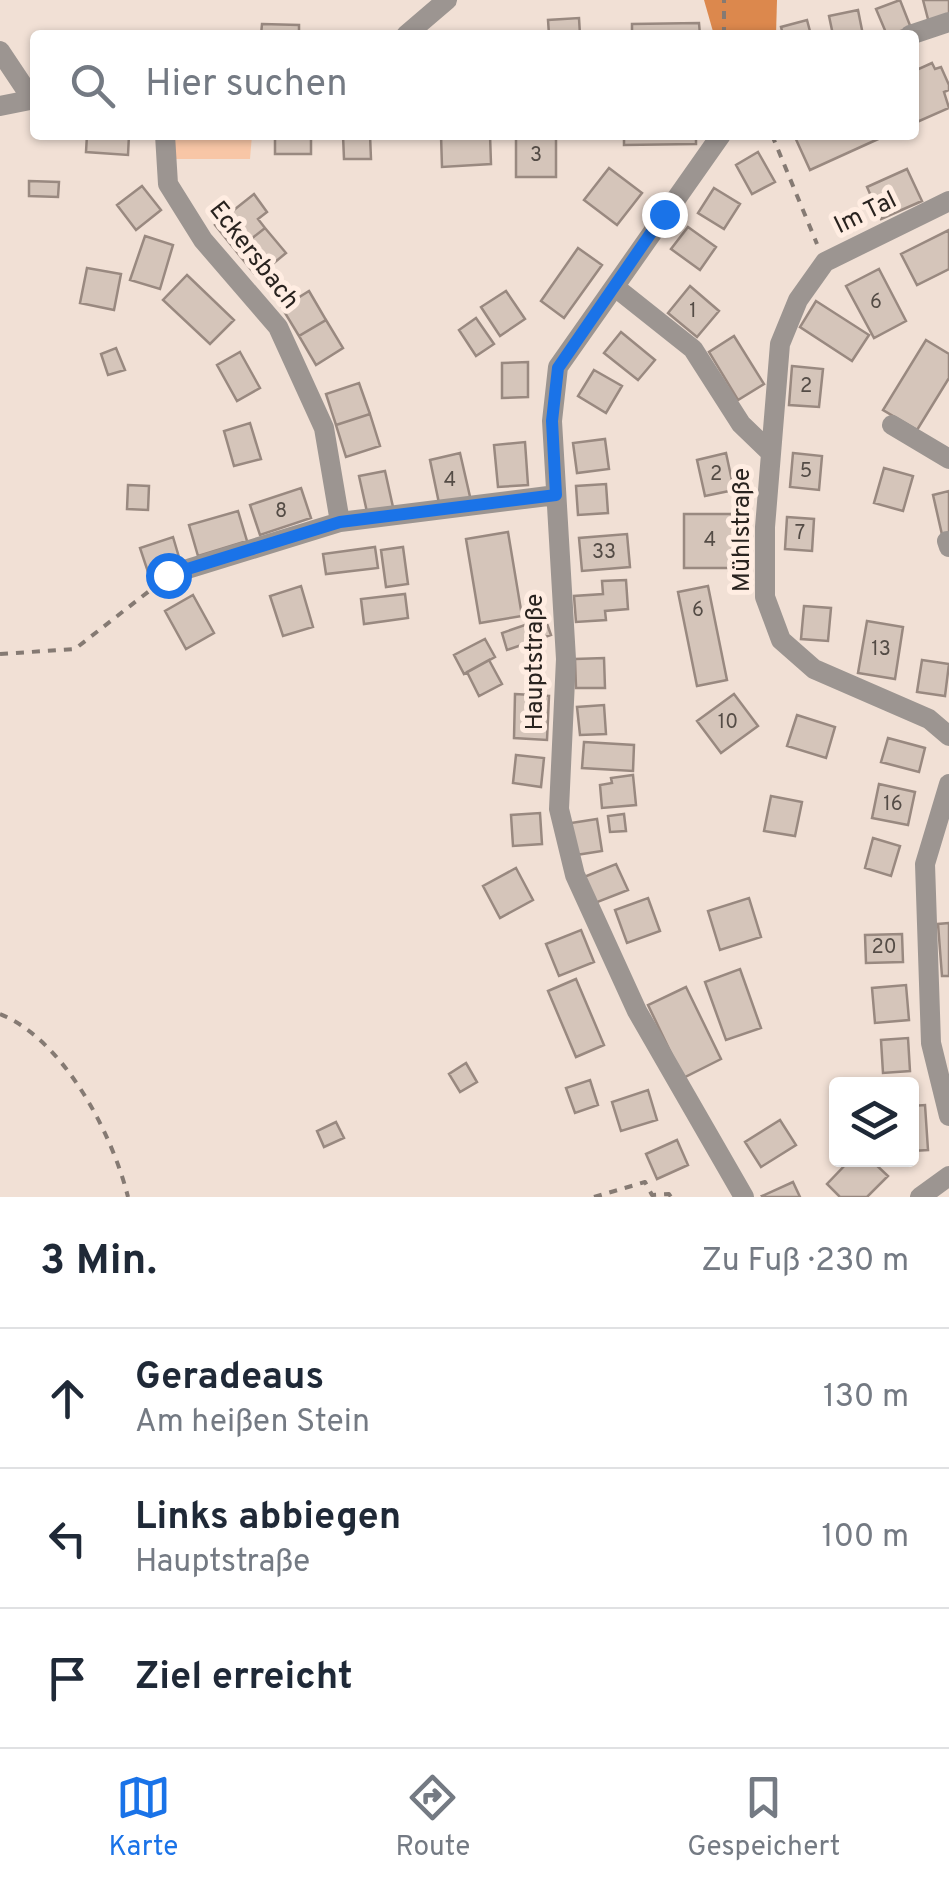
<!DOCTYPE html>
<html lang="de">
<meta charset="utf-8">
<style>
:root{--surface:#fff;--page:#f2f2f3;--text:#1f2937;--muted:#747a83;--line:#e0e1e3;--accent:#1a73e8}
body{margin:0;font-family:Overpass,sans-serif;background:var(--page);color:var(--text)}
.controls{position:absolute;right:30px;bottom:30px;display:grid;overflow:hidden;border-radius:10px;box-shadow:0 2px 8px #0004}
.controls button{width:90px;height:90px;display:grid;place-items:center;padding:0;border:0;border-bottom:2px solid var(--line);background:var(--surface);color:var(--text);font:50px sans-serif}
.stop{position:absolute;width:30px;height:30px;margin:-22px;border:8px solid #1a73e8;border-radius:50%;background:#fff}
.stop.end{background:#1a73e8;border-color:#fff;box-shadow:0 2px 10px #0008}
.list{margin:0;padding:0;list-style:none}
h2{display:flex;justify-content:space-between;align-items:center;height:130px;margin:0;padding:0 40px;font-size:42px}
h2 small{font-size:32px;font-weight:400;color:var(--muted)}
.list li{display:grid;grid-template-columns:65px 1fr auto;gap:30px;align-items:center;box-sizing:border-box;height:140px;padding:0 40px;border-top:2px solid var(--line)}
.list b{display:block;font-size:38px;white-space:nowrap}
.list p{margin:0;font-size:32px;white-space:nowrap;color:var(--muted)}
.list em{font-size:32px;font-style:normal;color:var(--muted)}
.icon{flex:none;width:55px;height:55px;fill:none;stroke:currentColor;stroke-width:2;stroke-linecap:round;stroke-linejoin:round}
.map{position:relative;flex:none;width:949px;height:1197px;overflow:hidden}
.search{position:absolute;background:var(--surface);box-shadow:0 2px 8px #0004;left:30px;right:30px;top:30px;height:110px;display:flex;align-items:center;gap:25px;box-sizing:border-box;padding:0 35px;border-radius:10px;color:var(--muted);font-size:38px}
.sheet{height:550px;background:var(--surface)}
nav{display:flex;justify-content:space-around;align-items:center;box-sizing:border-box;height:140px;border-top:2px solid var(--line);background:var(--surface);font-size:28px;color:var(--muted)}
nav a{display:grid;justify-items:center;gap:5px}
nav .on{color:var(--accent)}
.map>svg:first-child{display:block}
.green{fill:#f8c6a6}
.forest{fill:#dc884d}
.building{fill:#d5c5ba;stroke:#998980;stroke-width:2.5}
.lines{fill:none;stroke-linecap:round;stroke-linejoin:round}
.path{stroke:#857a73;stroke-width:4;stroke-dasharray:8 8;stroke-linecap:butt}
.minor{stroke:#9c9591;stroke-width:20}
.route{stroke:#1a73e8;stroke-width:12}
.labels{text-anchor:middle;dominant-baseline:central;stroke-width:10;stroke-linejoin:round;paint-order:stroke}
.number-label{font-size:20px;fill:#544c46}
.street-label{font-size:25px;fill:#29231f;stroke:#ffede2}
</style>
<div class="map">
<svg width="949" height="1197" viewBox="0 0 949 1197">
<rect width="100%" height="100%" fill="#f1e0d5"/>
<path class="green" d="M174 135H252L250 159H175Z"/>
<path class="forest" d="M704 0H777L776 35H714Z"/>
<path class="building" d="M900 0 911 28 887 35 876 9Z
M923 0H949V17L929 23Z
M858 10 863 35H833L829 16Z
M579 18 580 35H549L548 20Z
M807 20 811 35H783L781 27Z
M699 23 700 35H632V24Z
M262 24 299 25V35H261Z
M932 63 935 69 941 67 949 85V90L944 92 949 108 917 122 914 114V71Z
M87 135H129L128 155 86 152Z
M275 135H311V154H275Z
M343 135H370L371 159H344Z
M441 135H490L491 164 442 167Z
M516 135H556V177H516Z
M624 135H696V144L624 145Z
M794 135H887L810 170Z
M758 152 775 182 752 194 736 165Z
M609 168 642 193 617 225 584 200Z
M907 169 922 201 881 219 867 187Z
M29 181 59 182 58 197 29 196Z
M142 186 161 210 136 230 117 205Z
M714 188 740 204 724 229 698 213Z
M254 194 267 212 258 219 265 228 236 251 215 225Z
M688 227 716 247 700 270 671 249Z
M265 228 286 253 257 277 236 251Z
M949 230V269L917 285 901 254Z
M145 236 173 245 160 289 130 280Z
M578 248 602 265 564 318 541 301Z
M87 268 121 274 114 310 80 303Z
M879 269 906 321 874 338 846 286Z
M187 275 234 320 210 344 163 300Z
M690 286 719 311 697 337 668 313Z
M309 291 326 320 299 336 282 308Z
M506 291 525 319 500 336 481 307Z
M816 301 869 335 852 361 800 327Z
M476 318 494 344 476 356 459 330Z
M326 320 343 348 316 365 299 336Z
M621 332 655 360 638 380 604 353Z
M734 336 764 384 738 400 709 352Z
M926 340 949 354V378L917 430 883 410Z
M116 348 125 370 108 375 101 354Z
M240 352 260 388 237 401 217 365Z
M528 362V397L502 398V363Z
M792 366 823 369 819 407 789 405Z
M594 370 622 386 606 413 578 396Z
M359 383 370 414 336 425 326 394Z
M370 414 380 446 346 457 336 425Z
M250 423 261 459 234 466 224 431Z
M605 439 609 469 577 473 573 443Z
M525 442 528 485 498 487 494 445Z
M460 453 471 501 440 508 430 460Z
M726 453 734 490 705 496 697 460Z
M793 453 822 456 819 490 790 487Z
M884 468 913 476 903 511 874 503Z
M385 471 393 507 367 512 359 476Z
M606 484 608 513 578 515 576 486Z
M128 485 149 486 148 510 127 509Z
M301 488 311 518 260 535 250 505Z
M949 491V538L943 539 933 495Z
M238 511 247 541 198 556 189 525Z
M684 514H736L737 568H684Z
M787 517 814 519 812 551 785 549Z
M508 532 522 616 480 623 466 539Z
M627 534 630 567 582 571 579 538Z
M173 537 181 564 149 575 140 548Z
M375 547 378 568 326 574 323 554Z
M403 547 408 584 386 587 381 550Z
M626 580 628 609 605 611 606 620 576 622 574 596 603 594 602 581Z
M301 586 313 627 283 636 270 596Z
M708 586 727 680 697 686 678 592Z
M405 594 408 618 364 624 361 599Z
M193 595 214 633 186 649 165 611Z
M804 606 831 608 828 641 801 639Z
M545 618 551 635 507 650 502 633Z
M867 621 903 627 895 679 858 673Z
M485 639 495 657 464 674 454 655Z
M604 658 605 688H576L575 659Z
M489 660 502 684 479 696 467 672Z
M922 660 949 664 945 696 917 692Z
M515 694 549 696 547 740 514 738Z
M734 694 758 726 721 753 697 721Z
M604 705 606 734 580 735 577 707Z
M797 715 835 727 826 758 787 746Z
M888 738 925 748 919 772 881 762Z
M584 742 634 745 633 771 582 768Z
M516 755 544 758 541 787 513 783Z
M633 775 636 805 602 808 600 785 612 783 611 778Z
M879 784 915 792 908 825 872 818Z
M771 796 802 802 795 836 764 831Z
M540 813 542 844 513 846 511 815Z
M624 814 626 831 610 832 608 816Z
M597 819 602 851 576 855 571 823Z
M873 838 900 846 891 876 865 868Z
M616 864 628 890 595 903 584 877Z
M516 868 533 900 500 918 483 886Z
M648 898 660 931 627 943 615 910Z
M749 898 761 937 720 950 708 911Z
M949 923V976H942L938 924Z
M581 930 594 962 559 976 546 944Z
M902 934 903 962 866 963 865 935Z
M740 969 761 1028 726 1040 705 982Z
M576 979 604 1045 576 1057 548 991Z
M906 985 909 1020 875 1023 872 988Z
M686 987 721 1059 683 1078 648 1005Z
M908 1038 910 1071 883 1073 881 1040Z
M466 1063 477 1082 460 1092 449 1074Z
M590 1080 598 1105 575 1113 566 1088Z
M648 1090 657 1120 621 1131 612 1102Z
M925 1105 928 1150 912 1151V1106Z
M780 1120 796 1145 761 1167 745 1142Z
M336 1122 344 1138 324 1147 317 1131Z
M677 1140 688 1165 657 1179 646 1154Z
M850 1160H871L888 1176 867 1197H840L827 1184Z
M793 1182 800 1197H763L762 1196Z"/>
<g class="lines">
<path class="path" d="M724 35V0
M772 135 817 244
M0 654 75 649 153 588
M0 1014C64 1040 112 1133 128 1197
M594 1197 645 1182 652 1195 669 1194 671 1197"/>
<path class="minor" d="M406 35 447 0
M910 35 949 22
M0 51 32 99
M0 106 35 99
M165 135 168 184 203 240 278 327 324 428 340 522
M721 135 558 367 552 421 566 659 559 809 575 875 637 1011 744 1197
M949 201 825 262 798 300 780 344 765 527V597L781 640 814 669 929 719 949 736
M615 287 693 349 741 424 769 451
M892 425 949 459
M947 541 949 547
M168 575 340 522 556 495
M949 784 925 864 931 1043 949 1116
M920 1197 949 1176"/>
</g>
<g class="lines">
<path class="route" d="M168 575 340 522 556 495 552 421 558 368 664 214"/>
</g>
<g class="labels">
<g class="number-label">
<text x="536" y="156">3</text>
<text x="876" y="303">6</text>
<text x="693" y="312">1</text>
<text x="806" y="387">2</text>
<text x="806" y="472">5</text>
<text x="716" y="475">2</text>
<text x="450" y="481">4</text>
<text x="281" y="512">8</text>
<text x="800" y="534">7</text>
<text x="710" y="541">4</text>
<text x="604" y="553">33</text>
<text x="698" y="611">6</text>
<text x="881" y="650">13</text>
<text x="728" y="723">10</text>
<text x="893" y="805">16</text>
<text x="884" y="948">20</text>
</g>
<g class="street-label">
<text transform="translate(866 214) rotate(-26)">Im Tal</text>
<text transform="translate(253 256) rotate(52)">Eckersbach</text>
<text transform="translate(743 530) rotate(-90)">Mühlstraße</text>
<text transform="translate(536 662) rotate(-90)">Hauptstraße</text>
</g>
</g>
</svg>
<div class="controls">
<button><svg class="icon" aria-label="layers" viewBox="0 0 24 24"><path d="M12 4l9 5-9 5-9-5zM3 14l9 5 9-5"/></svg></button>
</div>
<div class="stop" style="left:168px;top:575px"></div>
<div class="stop end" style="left:664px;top:214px"></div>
<div class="search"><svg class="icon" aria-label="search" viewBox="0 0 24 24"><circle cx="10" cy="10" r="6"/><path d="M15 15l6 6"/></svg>Hier suchen</div>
</div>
<section class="sheet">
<h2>3 Min.<small>Zu Fuß · 230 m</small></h2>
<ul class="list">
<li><svg class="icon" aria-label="ahead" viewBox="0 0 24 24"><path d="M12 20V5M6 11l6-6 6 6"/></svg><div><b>Geradeaus</b><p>Am heißen Stein</p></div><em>130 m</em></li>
<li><svg class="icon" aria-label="left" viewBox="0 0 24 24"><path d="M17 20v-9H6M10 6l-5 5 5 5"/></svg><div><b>Links abbiegen</b><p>Hauptstraße</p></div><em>100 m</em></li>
<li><svg class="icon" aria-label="arrive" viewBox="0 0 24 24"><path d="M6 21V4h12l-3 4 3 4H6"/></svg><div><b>Ziel erreicht</b></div></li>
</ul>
</section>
<nav>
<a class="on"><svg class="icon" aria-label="map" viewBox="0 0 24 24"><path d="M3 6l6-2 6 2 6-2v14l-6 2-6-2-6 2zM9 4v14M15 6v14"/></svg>Karte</a>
<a><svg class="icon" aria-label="directions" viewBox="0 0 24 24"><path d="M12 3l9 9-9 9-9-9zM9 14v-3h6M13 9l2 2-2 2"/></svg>Route</a>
<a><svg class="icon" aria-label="saved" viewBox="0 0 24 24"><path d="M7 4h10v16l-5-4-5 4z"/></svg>Gespeichert</a>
</nav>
